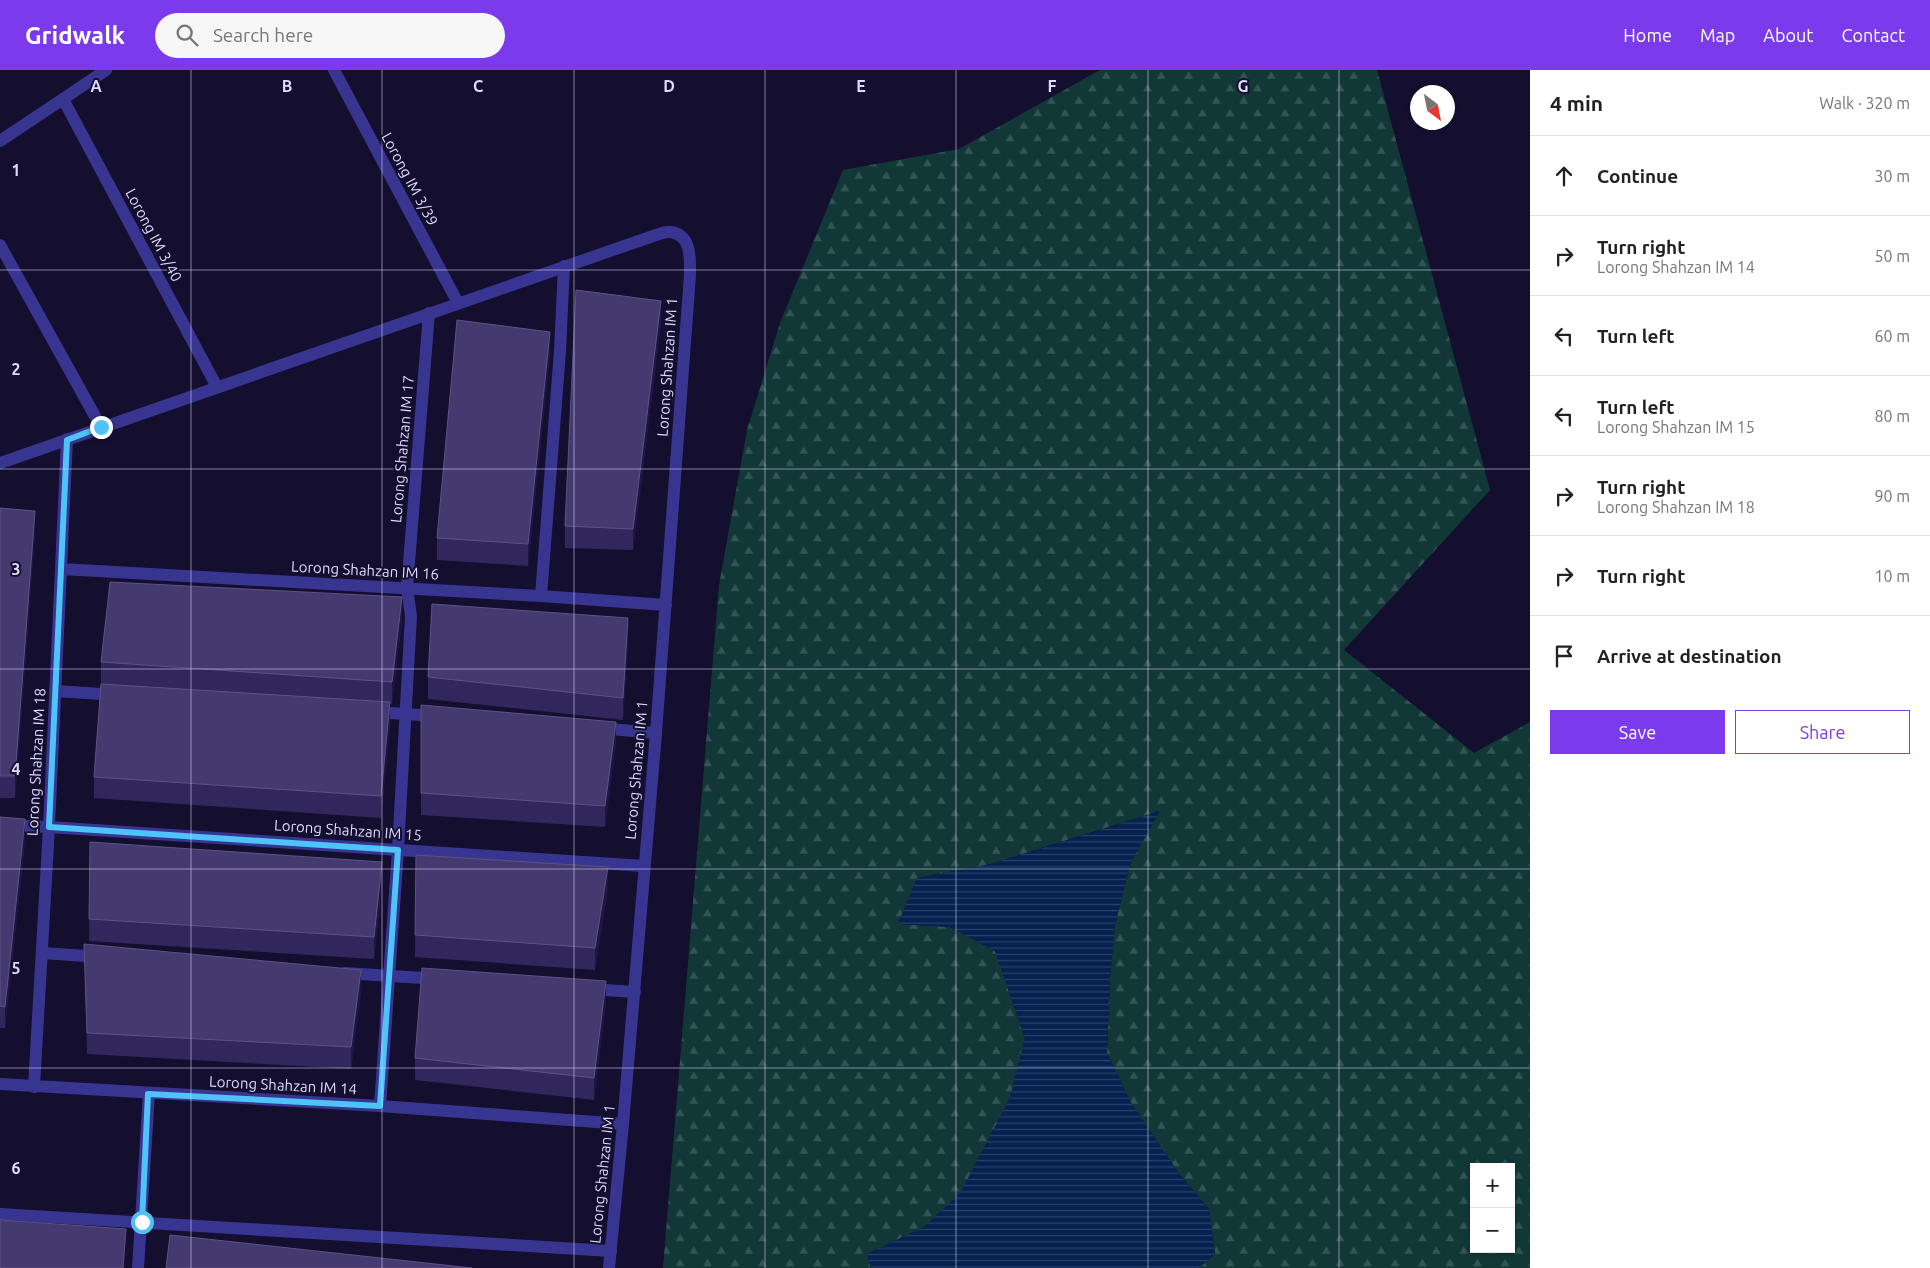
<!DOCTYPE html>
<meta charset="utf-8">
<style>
:root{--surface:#fff;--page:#f6f6f6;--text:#222;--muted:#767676;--line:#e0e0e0;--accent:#7c3aed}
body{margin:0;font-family:Ubuntu,sans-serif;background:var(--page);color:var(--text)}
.controls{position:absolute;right:15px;bottom:15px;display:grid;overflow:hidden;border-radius:0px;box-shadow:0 1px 4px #0004}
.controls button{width:45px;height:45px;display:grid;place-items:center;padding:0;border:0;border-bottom:1px solid var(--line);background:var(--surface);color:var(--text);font:25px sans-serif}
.compass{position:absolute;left:1410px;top:15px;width:45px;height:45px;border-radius:50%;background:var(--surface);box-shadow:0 1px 4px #0004;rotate:148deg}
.stop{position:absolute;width:15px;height:15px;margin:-11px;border:4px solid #4fc3f7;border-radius:50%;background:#fff}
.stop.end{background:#4fc3f7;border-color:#fff;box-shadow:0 1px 5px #0008}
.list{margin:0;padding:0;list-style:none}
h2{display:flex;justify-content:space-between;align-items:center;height:65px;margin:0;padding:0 20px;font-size:21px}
h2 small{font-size:16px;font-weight:400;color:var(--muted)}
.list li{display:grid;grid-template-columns:32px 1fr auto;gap:15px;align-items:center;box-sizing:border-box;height:80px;padding:0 20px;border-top:1px solid var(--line)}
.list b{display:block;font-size:19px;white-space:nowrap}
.list p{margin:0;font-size:16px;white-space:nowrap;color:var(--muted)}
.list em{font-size:16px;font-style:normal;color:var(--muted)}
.actions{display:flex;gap:10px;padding:15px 20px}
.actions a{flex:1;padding:11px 0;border:1px solid var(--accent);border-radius:0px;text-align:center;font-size:18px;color:var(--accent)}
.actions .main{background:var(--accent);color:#fff}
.icon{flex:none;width:28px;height:28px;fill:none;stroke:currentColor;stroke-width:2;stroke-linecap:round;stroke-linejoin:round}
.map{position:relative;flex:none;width:1530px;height:1198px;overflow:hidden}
header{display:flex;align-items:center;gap:30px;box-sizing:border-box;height:70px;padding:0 25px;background:var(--accent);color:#fff}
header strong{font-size:24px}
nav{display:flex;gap:28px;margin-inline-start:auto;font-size:18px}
.search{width:350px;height:45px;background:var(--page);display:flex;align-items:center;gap:12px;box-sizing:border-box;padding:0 18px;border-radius:28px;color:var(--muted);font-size:19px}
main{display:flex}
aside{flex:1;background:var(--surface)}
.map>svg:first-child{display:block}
.forest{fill:url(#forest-firs);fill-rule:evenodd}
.water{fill:url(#water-rules)}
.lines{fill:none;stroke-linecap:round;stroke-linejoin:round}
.lane{stroke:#383591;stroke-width:12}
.street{stroke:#383591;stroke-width:12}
.wall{fill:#31275d}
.shaded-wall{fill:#1e1543}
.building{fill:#443a6f;stroke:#5c5385}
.route{stroke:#4fc3f7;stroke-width:6}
.grid{fill:none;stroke:#dfdbff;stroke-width:1;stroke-opacity:0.55}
.labels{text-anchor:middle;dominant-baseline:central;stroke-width:4;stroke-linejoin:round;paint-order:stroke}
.street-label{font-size:15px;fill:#dfdbff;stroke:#140f2e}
.grid-label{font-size:16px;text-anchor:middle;font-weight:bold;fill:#dfdbff;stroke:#140f2e;stroke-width:4;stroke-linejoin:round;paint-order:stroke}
</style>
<header>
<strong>Gridwalk</strong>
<div class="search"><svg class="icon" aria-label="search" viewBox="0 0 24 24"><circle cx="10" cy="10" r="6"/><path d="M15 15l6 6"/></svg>Search here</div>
<nav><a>Home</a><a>Map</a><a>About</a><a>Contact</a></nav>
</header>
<main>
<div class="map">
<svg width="1530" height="1198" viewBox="0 0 1530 1198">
<defs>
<pattern id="forest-firs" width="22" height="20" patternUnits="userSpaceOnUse" patternTransform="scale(1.25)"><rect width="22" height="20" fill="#113837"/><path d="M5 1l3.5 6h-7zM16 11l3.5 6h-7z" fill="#335455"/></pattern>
<pattern id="water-rules" width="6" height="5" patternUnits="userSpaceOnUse" patternTransform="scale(1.25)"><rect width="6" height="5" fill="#052150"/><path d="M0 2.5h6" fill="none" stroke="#29416a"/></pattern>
</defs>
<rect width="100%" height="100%" fill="#140f2e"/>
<path class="forest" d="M1100 0H1377L1490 420 1344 580 1474 683 1530 652V1198H1199L1215 1184 1209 1139 1180 1105 1131 1033 1107 983 1110 909 1115 855 1130 794 1159 741 991 794 917 808 898 854 950 857 995 881 1025 968 1010 1028 961 1123 924 1157 867 1184 871 1198H663L719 515 747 360 780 253 843 100 959 79ZM1474 1097H1511V1179H1474Z"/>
<path class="water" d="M1160 741 1130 794 1115 855 1110 909 1107 983 1131 1033 1180 1105 1209 1139 1215 1184 1199 1198H871L867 1184 924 1157 960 1123 1010 1028 1025 968 995 881 950 857 898 854 917 808 991 794Z"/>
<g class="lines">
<path class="lane" d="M0 71 63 29
M0 175 101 357
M541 526 560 281 564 196
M55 621 118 625
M375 642 437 646
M599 658 656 663
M0 755 49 757
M42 883 101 887
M345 903 438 909
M590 919 635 922
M380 1036 398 780 411 546 407 518
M0 1144 611 1181
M138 1198 149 1023"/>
<path class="street" d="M106 0 63 29 217 317
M334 0 458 233
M0 393 656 165C660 164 667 161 671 162 692 165 690 189 690 205L656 663 623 1054 609 1198
M62 499 541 526 666 535
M407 518 429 243
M49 757 644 796
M0 1014 380 1036 623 1054
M34 1017 49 757 67 369"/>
</g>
<path class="wall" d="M661 252 633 480 565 478V456Z
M550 284 528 496 437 490V468Z
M0 438 35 462 15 728H0Z
M402 549 392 634 390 633V654L381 748 94 728V707L101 614V592Z
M628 570 623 650 428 629V607Z
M421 635 616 674 605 757 421 745Z
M0 747 25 771 5 958H0Z
M90 772 382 813 374 889 89 871Z
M608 819 595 900 415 887V865Z
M84 874 361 922 351 999 87 984Z
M606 933 594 1030 415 1010V988Z"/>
<path class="shaded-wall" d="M661 231V252L633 480V459Z
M550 262V284L528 496V474Z
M35 441V462L15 728V706Z
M402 527V549L392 634V612Z
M628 548V570L623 650V628Z
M390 632V654L381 748V726Z
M616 652V674L605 757V736Z
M25 749V771L5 958V937Z
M382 792V813L374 889V867Z
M608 797V819L595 900V878Z
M361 900V922L351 999V977Z
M606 911V933L594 1030V1008Z"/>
<path class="building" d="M576 220 661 231 633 459 565 456Z
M457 250 550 262 528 474 437 468Z
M0 438 35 441 15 706H0Z
M110 512 402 527 392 612 101 592Z
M432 534 628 548 623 628 428 607Z
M101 614 390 632 381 726 94 707Z
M421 635 616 652 605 736 421 723Z
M0 747 25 749 5 937 0 936Z
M90 772 382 792 374 867 89 849Z
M416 785 608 797 595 878 415 865Z
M84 874 361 900 351 977 87 963Z
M422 898 606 911 594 1008 415 988Z
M0 1150 126 1159 123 1198H0Z
M170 1165 472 1198H166Z"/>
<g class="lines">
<path class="route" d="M101 357 67 370 49 757 398 780 380 1036 148 1024 142 1152"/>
</g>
<path class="grid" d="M191 0V1198M382 0V1198M574 0V1198M765 0V1198M956 0V1198M1148 0V1198M1339 0V1198M0 200H1530M0 399H1530M0 599H1530M0 799H1530M0 998H1530"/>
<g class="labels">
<g class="street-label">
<text transform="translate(410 109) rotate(62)">Lorong IM 3/39</text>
<text transform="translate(154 165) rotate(62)">Lorong IM 3/40</text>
<text transform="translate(667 297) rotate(-86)">Lorong Shahzan IM 1</text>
<text transform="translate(402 379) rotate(-85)">Lorong Shahzan IM 17</text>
<text transform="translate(365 500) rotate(3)">Lorong Shahzan IM 16</text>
<text transform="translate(36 692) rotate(-87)">Lorong Shahzan IM 18</text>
<text transform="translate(636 700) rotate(-85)">Lorong Shahzan IM 1</text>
<text transform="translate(348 760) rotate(4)">Lorong Shahzan IM 15</text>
<text transform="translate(283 1015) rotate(3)">Lorong Shahzan IM 14</text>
<text transform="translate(602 1104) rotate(-84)">Lorong Shahzan IM 1</text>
</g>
</g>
<g class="grid-label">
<text x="96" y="22">A</text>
<text x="287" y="22">B</text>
<text x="478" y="22">C</text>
<text x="669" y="22">D</text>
<text x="861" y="22">E</text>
<text x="1052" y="22">F</text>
<text x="1243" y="22">G</text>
<text x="16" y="106">1</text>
<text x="16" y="305">2</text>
<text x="16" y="505">3</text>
<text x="16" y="705">4</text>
<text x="16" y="904">5</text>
<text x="16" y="1104">6</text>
</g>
</svg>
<div class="controls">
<button>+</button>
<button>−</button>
</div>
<svg class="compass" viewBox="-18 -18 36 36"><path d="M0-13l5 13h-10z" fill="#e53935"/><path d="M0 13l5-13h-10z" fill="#767676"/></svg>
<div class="stop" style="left:142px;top:1152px"></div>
<div class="stop end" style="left:101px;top:357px"></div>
</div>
<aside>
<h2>4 min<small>Walk · 320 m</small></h2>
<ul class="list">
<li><svg class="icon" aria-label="ahead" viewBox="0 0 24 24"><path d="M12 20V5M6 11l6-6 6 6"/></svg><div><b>Continue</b></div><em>30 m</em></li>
<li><svg class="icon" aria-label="right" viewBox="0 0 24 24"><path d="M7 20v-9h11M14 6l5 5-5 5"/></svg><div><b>Turn right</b><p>Lorong Shahzan IM 14</p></div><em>50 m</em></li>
<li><svg class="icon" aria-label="left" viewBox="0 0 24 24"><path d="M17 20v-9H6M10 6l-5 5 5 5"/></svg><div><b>Turn left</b></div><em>60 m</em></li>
<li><svg class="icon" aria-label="left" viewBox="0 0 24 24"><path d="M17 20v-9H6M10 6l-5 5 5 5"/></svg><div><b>Turn left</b><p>Lorong Shahzan IM 15</p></div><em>80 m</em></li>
<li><svg class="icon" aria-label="right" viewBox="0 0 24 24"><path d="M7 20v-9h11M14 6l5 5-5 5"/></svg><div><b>Turn right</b><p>Lorong Shahzan IM 18</p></div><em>90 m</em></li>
<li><svg class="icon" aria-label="right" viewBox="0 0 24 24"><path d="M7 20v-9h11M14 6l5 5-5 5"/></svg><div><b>Turn right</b></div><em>10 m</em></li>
<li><svg class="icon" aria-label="arrive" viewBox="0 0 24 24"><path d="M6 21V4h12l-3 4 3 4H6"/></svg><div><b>Arrive at destination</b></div></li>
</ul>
<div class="actions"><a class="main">Save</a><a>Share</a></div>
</aside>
</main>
